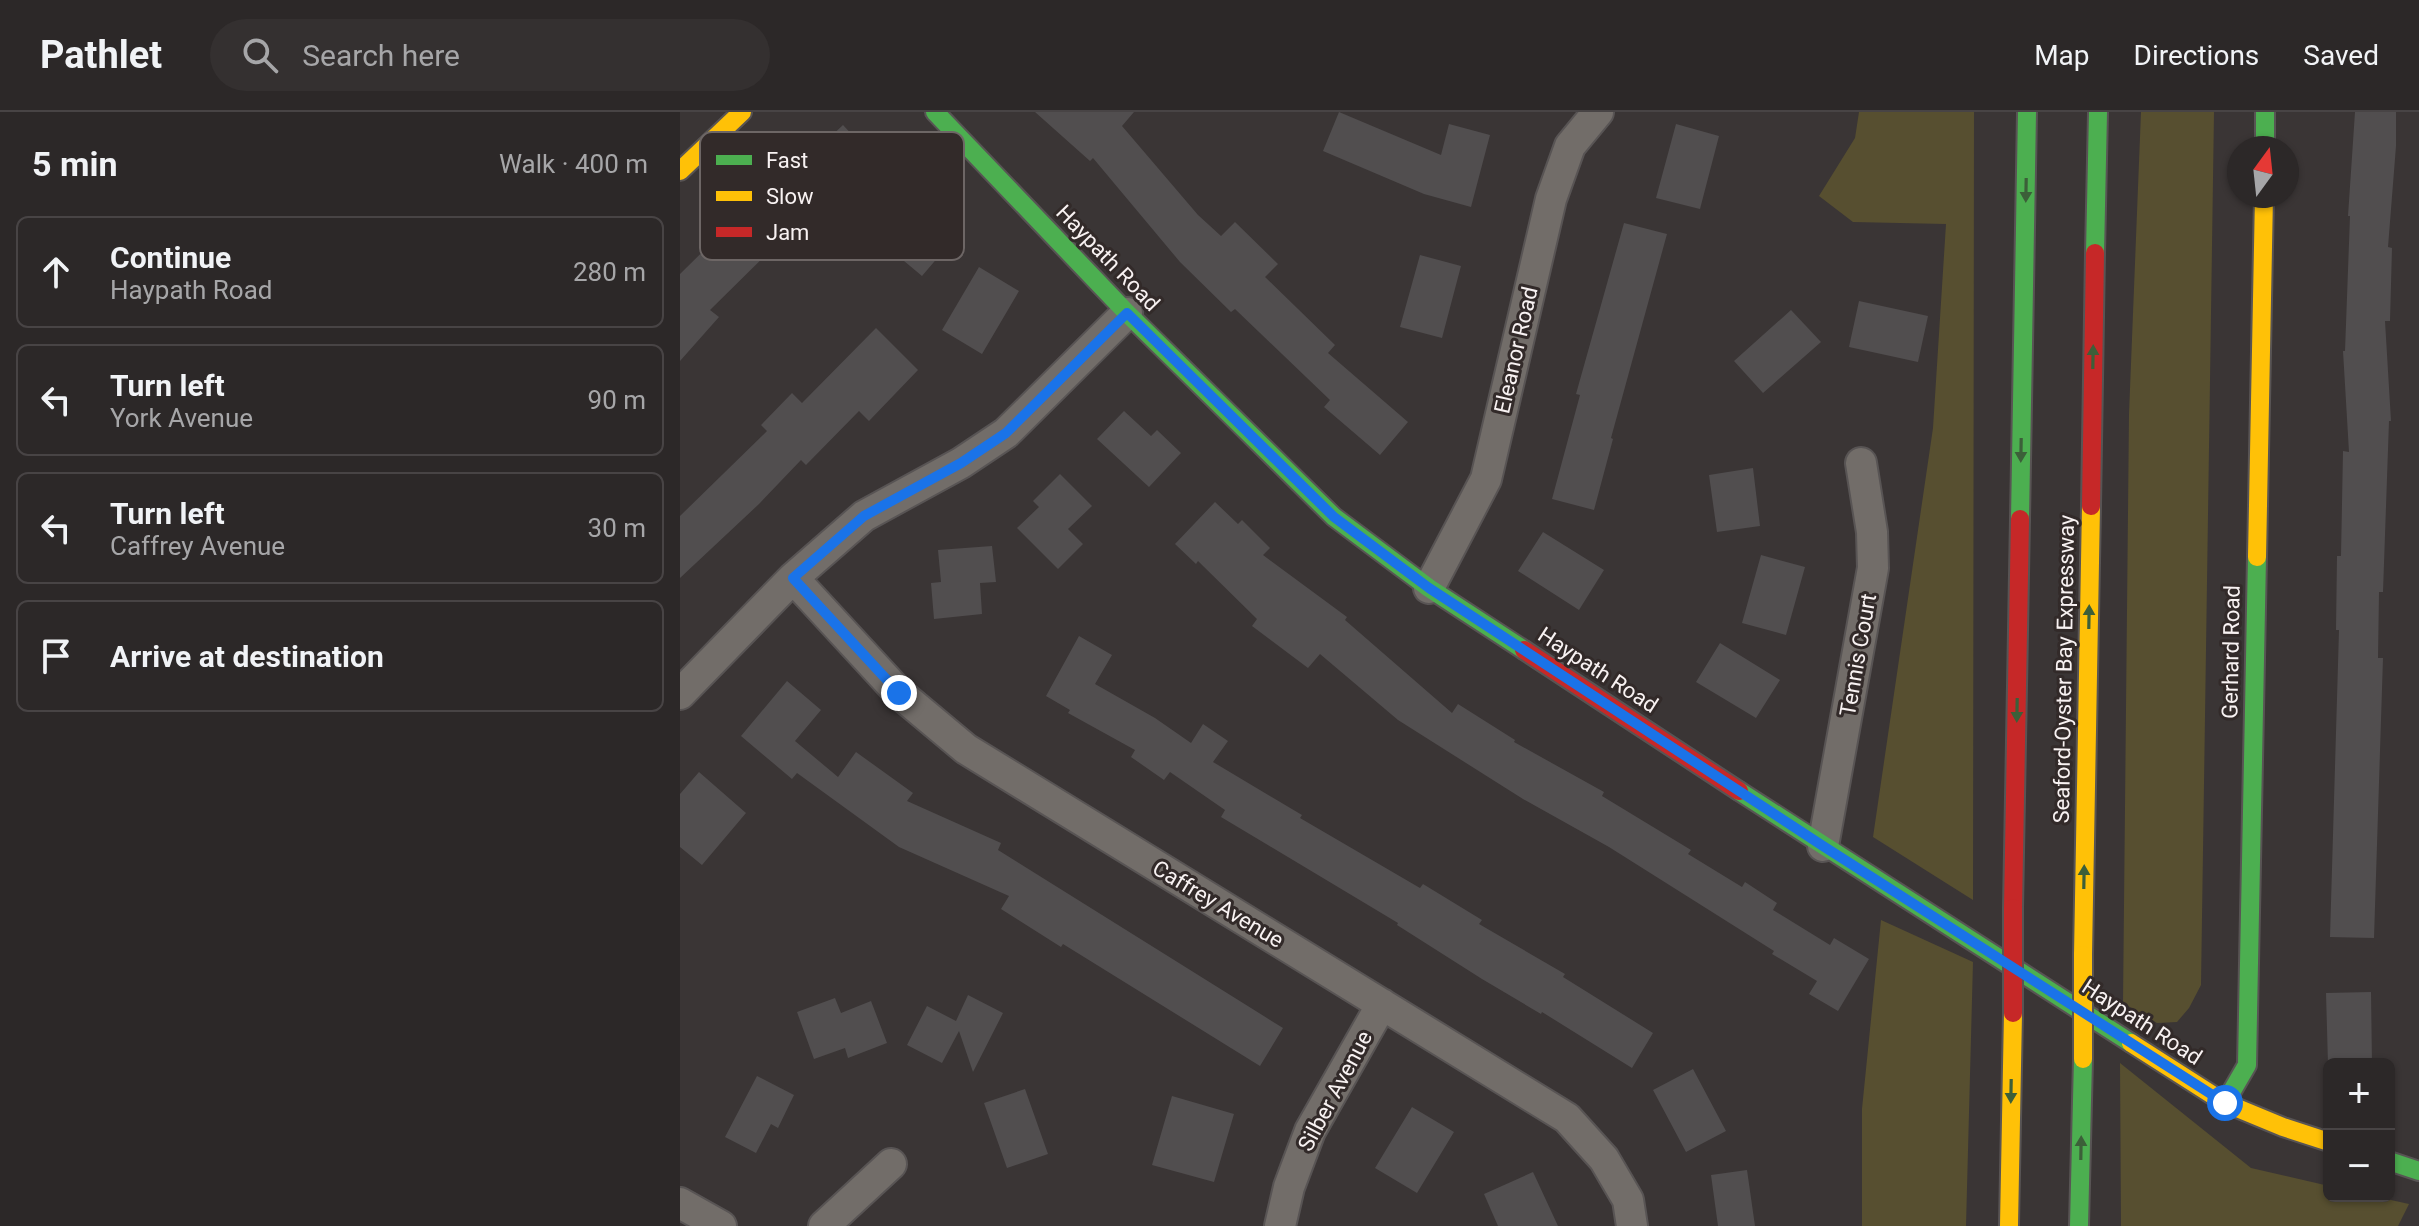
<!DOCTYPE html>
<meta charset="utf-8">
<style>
:root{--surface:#2c2828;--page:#343030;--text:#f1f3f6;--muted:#a6a6a8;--line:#484445}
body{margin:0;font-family:Roboto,sans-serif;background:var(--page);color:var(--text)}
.controls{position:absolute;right:24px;bottom:24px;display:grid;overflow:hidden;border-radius:12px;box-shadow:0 2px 6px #0004}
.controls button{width:72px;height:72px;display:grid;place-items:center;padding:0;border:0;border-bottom:2px solid var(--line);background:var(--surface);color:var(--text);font:40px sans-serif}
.compass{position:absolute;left:1547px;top:24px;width:72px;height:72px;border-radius:50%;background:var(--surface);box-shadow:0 2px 6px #0004;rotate:15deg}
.stop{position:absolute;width:24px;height:24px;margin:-18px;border:6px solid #1a73e8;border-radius:50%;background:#fff}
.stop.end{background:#1a73e8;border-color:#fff;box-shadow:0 2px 8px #0008}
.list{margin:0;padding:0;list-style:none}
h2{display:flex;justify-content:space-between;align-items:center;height:104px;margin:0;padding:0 32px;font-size:34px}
h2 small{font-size:26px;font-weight:400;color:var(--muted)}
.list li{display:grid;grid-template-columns:52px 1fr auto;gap:24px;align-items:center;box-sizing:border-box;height:112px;margin:0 16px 16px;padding:0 16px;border:2px solid var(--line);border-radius:12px}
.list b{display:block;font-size:30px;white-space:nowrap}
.list p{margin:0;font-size:26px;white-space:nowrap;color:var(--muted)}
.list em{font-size:26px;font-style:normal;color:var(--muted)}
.icon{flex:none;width:44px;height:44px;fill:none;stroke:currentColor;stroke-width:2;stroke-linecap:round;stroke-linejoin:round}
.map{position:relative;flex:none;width:1739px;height:1114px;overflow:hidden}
header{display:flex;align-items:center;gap:48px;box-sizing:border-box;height:112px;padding:0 40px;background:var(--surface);border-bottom:2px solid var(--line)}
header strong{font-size:38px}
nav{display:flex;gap:44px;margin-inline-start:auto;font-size:28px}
.search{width:560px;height:72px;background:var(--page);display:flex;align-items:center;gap:20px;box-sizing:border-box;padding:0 28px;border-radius:44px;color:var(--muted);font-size:30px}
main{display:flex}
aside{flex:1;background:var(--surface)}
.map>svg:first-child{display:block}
.green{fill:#574f30}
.building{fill:#514e4f}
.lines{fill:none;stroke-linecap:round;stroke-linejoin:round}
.street-casing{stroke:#585454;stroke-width:34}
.fast-casing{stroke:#585454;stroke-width:22}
.slow-casing{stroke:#585454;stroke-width:22}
.jam-casing{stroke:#585454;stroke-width:22}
.street{stroke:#726d69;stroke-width:30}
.fast{stroke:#4caf50;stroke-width:18}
.slow{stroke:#ffc107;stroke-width:18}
.jam{stroke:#c62828;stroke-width:18}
.slow-bridge-casing{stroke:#585454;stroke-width:22;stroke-linecap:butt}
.jam-bridge-casing{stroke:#585454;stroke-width:22;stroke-linecap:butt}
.slow-bridge{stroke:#ffc107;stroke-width:18}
.jam-bridge{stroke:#c62828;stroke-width:18}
.oneway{fill:#3c5f39}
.route{stroke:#1a73e8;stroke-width:10}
.labels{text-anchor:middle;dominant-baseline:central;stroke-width:6;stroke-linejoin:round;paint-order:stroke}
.street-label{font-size:22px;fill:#f8f2f2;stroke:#322a29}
.key{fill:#322a29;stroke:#6d6665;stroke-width:2}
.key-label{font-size:22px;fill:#f8f2f2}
</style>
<header>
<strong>Pathlet</strong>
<div class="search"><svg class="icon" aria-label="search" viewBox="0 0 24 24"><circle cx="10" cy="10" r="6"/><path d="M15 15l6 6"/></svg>Search here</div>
<nav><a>Map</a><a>Directions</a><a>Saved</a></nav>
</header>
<main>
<aside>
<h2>5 min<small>Walk · 400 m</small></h2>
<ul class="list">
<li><svg class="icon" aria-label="ahead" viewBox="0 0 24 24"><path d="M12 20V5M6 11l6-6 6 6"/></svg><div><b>Continue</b><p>Haypath Road</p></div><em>280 m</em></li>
<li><svg class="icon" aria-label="left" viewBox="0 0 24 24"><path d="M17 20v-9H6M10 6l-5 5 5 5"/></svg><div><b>Turn left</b><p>York Avenue</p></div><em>90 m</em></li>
<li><svg class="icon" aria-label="left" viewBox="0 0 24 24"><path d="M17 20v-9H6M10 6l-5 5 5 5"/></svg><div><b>Turn left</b><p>Caffrey Avenue</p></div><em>30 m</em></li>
<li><svg class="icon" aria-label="arrive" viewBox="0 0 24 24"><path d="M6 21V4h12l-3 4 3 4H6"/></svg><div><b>Arrive at destination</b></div></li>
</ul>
</aside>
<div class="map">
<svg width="1739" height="1114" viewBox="0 0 1739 1114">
<rect width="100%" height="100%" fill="#3a3535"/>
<path class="green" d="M1179 0H1294L1293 788 1193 725 1253 316 1266 112 1173 110 1139 84 1175 26Z
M1461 0H1534L1521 873 1509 896 1497 910 1477 911 1443 891 1449 302Z
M1201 808 1293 850 1286 1114H1182V997Z
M1440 951 1571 1056 1649 1074V1084H1693L1729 1092 1718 1114H1441Z"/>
<path class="building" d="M355 0H454L442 14 518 103 541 124 555 110 598 152 585 165 655 233 648 241 728 310 700 343 644 295 650 288 555 197 551 200 500 150 413 46 410 49Z
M659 0 761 43 769 12 810 23 791 95 744 82 643 39Z
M1675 0H1716V34L1708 135 1712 136 1710 209H1705L1711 309H1709L1703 480H1699L1698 546H1703L1694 826 1650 825 1659 518H1656L1657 444H1661L1663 339 1669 340 1663 239H1665L1670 104H1668Z
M996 12 1039 24 1020 97 976 86Z
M163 13 192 44 140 93 111 62Z
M223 76 277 123 242 164 187 118Z
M68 95 101 128 30 198 39 205 0 249V162Z
M944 111 987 122 931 326 933 327 914 398 872 387 900 283 896 282Z
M740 143 781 154 762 226 720 215Z
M299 155 339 179 302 242 262 218Z
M1179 189 1248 204 1238 250 1169 235Z
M1111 198 1141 230 1083 281 1054 249Z
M196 216 238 258 189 309 179 299 126 353 121 348 79 392 0 466V404L87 319 81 313 112 281 122 291Z
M444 299 471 324 477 318 501 341 469 375 417 327Z
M1073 356 1080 414 1037 420 1029 363Z
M380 362 412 394 388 417 403 432 378 457 337 416 359 395 353 389Z
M535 390 558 412 562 408 590 436 583 443 667 505 665 508 772 601 778 592 835 628 834 630 924 680 922 684 1011 738 1008 742 1062 775 1065 770 1097 791 1093 798 1150 833 1154 826 1189 847 1158 899 1129 882 1137 869 1092 842 1094 839 929 735 843 687 718 608 640 542 628 556 572 514 577 507 518 449 516 452 495 432Z
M863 420 924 458 899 498 838 459Z
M312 434 316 470 300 471 302 502 254 507 251 471 261 470 258 438Z
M1081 443 1125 455 1106 523 1062 511Z
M399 524 432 543 415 572 475 606 511 631 523 612 548 629 533 650 622 703 620 706 740 776 743 772 802 808 799 812 885 862 883 865 973 921 952 956 862 900 861 902 802 867 717 813 718 811 541 705 545 698 490 660 484 668 451 645 455 638 388 601 390 598 366 584Z
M1040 531 1100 568 1076 606 1016 570Z
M107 569 141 598 115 629 158 665 176 640 233 681 227 689 321 731 318 738 603 916 580 954 383 832 381 835 321 797 329 784 219 735 117 661 112 667 61 624Z
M19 660 66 701 22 753 0 735V682Z
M1691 880 1692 952H1648L1646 881Z
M288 883 323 901 293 960 279 919 262 951 227 933 247 894 276 909Z
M155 886 161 901 191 889 207 931 168 946 165 936 134 947 117 900Z
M1013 957 1046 1019 1006 1040 973 978Z
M77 964 114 983 98 1016 91 1012 76 1041 45 1025Z
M345 977 368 1042 327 1056 304 991Z
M492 984 554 1002 534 1070 472 1053Z
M732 995 774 1020 737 1081 695 1056Z
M1067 1058 1075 1114H1038L1031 1063Z
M853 1060 878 1114H818L804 1082Z"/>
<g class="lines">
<g class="street-casing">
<path id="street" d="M113 466 219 581 286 637 887 1006 924 1047 948 1088 952 1114
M749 476 806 367 871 87 890 34 918 0
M0 582 113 466 184 404 281 351 326 321 447 201
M1143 734 1193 456 1192 420 1181 351
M0 1091 41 1114
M144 1114 211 1052
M600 1114 609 1075 630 1019 702 892"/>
</g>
<g class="fast-casing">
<path id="fast" d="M255 0 447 201 654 405 749 476 844 538
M1585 0V36
M1415 141 1418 0
M1340 407 1347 0
M1059 679 1451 931
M1545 991 1567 953 1577 445
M1709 1049 1739 1059
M1399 1114 1403 947"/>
</g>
<g class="slow-casing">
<path id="slow" d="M0 59 62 0
M1577 445 1584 84
M1403 843 1411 394
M1451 931 1545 991 1603 1015 1649 1030
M1329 1114 1333 901"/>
</g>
<g class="jam-casing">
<path id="jam" d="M1411 394 1415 141
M844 538 1059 679
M1333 796 1340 407"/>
</g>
<use href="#street" class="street"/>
<use href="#fast" class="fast"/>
<use href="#slow" class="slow"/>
<use href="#jam" class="jam"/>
<g class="slow-bridge-casing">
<path id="slow-bridge" d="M1403 843V947"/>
</g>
<g class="jam-bridge-casing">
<path id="jam-bridge" d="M1333 796V901"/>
</g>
<use href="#slow-bridge" class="slow-bridge"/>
<use href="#jam-bridge" class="jam-bridge"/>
</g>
<defs><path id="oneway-solid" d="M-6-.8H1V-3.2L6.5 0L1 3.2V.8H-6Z" transform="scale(2)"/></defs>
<g class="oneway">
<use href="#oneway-solid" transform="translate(1346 78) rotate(91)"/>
<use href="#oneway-solid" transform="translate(1413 245) rotate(-89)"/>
<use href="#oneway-solid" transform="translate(1341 338) rotate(91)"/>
<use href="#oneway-solid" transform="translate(1409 505) rotate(-89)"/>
<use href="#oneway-solid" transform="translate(1337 598) rotate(91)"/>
<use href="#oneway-solid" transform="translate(1404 765) rotate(-89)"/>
<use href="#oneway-solid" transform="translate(1331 979) rotate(91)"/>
<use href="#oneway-solid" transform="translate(1401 1036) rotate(-89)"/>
</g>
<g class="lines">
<path class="route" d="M219 581 113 466 184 404 281 351 326 321 447 201 654 405 749 476 1143 734 1545 991"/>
</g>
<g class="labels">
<g class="street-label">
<text transform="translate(428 146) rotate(46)">Haypath Road</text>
<text transform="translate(836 238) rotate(-77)">Eleanor Road</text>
<text transform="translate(1551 540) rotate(-89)">Gerhard Road</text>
<text transform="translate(1178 543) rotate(-80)">Tennis Court</text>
<text transform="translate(1384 557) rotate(-89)">Seaford-Oyster Bay Expressway</text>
<text transform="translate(918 558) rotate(33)">Haypath Road</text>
<text transform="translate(538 792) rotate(31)">Caffrey Avenue</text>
<text transform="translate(1462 910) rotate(33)">Haypath Road</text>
<text transform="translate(655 979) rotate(-62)">Silber Avenue</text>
</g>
</g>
<rect x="20" y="20" width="264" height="128" rx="12" class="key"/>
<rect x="36" y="43" width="36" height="10" fill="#4caf50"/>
<rect x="36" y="79" width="36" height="10" fill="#ffc107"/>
<rect x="36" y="115" width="36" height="10" fill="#c62828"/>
<g class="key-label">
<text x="86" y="56">Fast</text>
<text x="86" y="92">Slow</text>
<text x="86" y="128">Jam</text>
</g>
</svg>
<div class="controls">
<button>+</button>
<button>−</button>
</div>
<svg class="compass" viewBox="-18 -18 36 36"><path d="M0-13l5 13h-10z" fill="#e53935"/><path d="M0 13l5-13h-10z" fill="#a6a6a8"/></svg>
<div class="stop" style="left:1545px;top:991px"></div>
<div class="stop end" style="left:219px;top:581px"></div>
</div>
</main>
